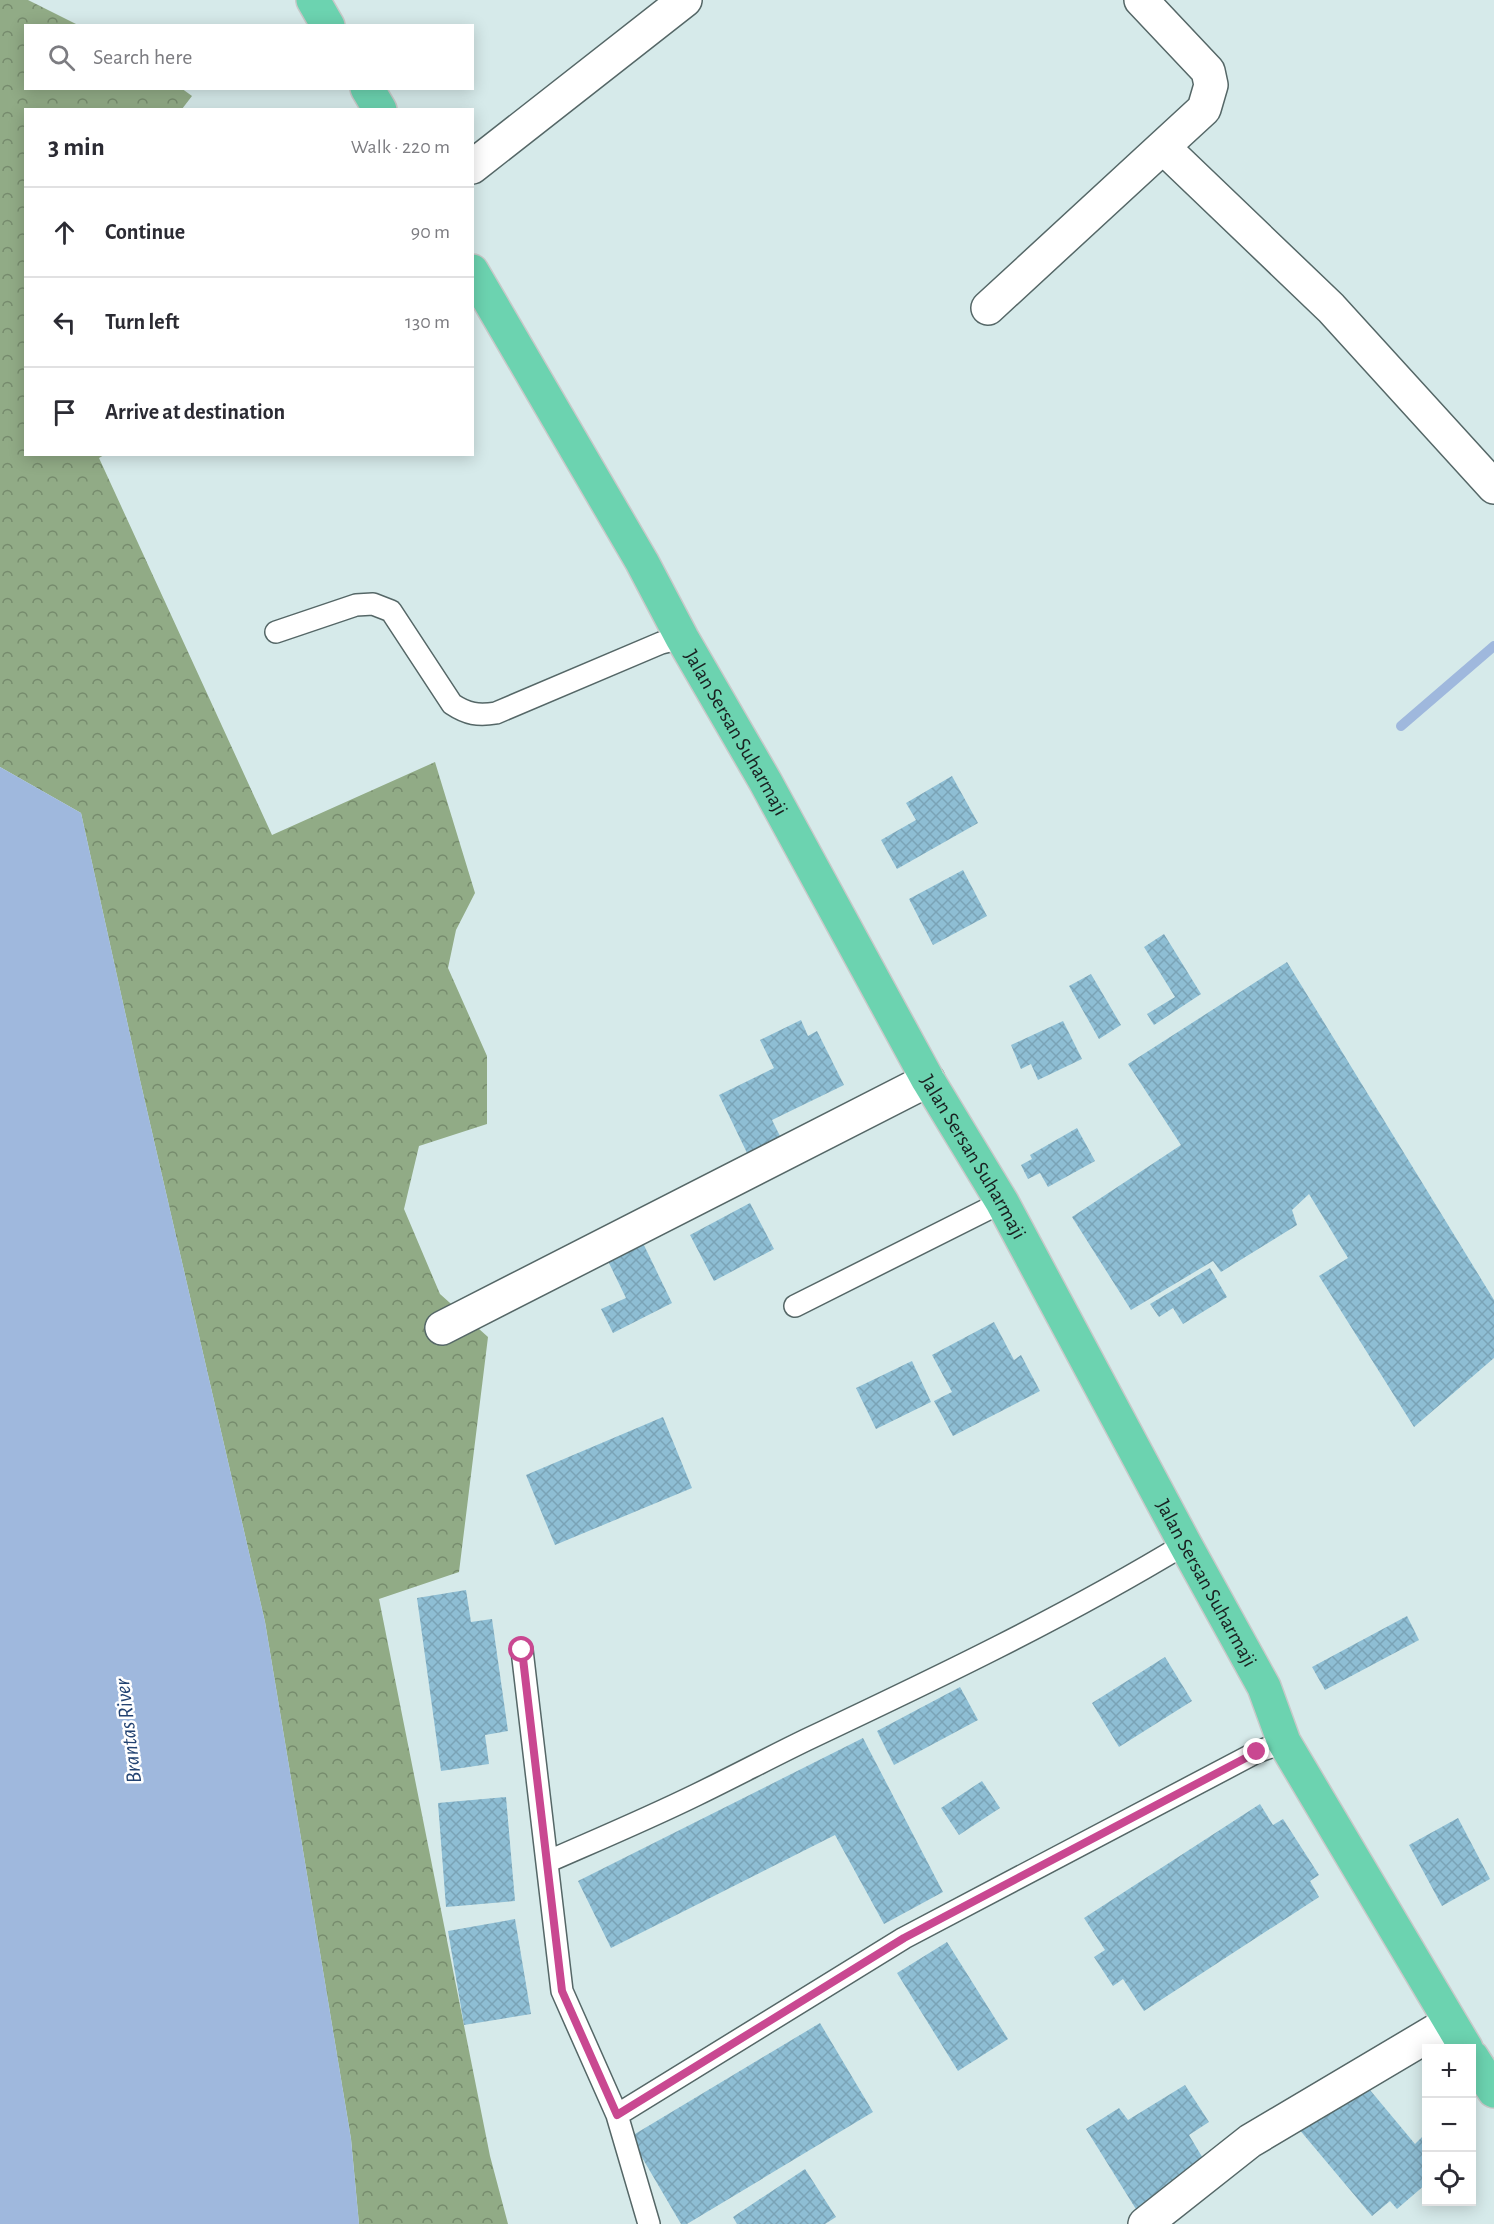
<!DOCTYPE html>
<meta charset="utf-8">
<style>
:root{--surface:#fff;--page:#f2f2f3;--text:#2b2b33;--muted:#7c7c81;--line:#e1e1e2}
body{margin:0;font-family:"Alegreya Sans",sans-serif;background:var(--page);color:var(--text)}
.controls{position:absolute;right:18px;bottom:18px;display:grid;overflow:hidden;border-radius:0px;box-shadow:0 3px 15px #0003}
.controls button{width:54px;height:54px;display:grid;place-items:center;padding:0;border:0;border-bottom:2px solid var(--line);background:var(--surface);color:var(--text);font:30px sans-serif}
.stop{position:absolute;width:18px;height:18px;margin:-14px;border:4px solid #c94891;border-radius:50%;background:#fff}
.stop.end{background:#c94891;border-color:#fff;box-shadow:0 2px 6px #0008}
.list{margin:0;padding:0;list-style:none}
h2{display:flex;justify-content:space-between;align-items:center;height:78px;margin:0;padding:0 24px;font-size:26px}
h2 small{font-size:20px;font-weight:400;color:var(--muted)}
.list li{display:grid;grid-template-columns:39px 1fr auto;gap:18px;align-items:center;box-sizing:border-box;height:90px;padding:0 24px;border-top:2px solid var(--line)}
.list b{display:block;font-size:22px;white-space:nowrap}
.list em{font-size:20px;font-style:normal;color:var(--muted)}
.icon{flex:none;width:33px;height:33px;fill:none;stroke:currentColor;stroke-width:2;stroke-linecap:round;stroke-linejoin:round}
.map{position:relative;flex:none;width:1494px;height:2224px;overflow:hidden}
.search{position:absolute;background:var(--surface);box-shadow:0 3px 15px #0003;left:24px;top:24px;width:450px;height:66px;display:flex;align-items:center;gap:15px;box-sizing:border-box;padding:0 21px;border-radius:0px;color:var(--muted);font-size:22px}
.panel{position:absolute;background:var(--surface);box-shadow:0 3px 15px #0003;left:24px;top:108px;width:450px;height:348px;border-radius:0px}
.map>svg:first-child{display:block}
.forest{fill:url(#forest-crowns)}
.water{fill:#9fb8dd}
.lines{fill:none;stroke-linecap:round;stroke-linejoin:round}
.stream{stroke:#9fb8dd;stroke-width:10}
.building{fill:url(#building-cross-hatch)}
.service-casing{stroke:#556767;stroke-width:24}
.minor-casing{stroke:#556767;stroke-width:36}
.trunk-casing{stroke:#c8c9c9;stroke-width:36}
.service{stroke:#fff;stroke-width:21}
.minor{stroke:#fff;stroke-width:33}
.trunk{stroke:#6cd3b0;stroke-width:33}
.route{stroke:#c94891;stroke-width:8}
.labels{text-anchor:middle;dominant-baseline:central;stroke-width:5;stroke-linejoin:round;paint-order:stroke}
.street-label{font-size:21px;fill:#192020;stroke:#fff}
.water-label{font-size:22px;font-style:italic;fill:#224271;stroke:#fff}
</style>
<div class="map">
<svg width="1494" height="2224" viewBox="0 0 1494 2224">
<defs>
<pattern id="forest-crowns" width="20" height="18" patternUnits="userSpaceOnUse" patternTransform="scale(1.5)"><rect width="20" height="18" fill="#91ab86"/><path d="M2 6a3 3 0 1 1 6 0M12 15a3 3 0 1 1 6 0" fill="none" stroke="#768b6d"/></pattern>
<pattern id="building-cross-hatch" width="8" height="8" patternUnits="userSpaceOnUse" patternTransform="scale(1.5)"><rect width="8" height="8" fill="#8ebed4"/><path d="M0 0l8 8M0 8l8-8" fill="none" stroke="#7aa3b6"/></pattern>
</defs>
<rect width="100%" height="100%" fill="#d6eaea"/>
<path class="forest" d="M0 0H28L78 25 26 26V88H181L192 96 182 109 26 110V454L104 455 99 458 272 835 435 762 475 893 456 930 448 968 487 1056V1124L419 1146 404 1209 440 1294 488 1337 459 1572 379 1599 490 2156 508 2224H359L351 2139 265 1622 140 1080 81 813 0 767Z"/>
<path class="water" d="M0 767 81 813 140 1080 265 1622 351 2139 359 2224H0Z"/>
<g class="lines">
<path class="stream" d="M1401 726 1494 646"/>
</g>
<path class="building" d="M952 776 978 823 897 869 881 840 916 820 906 803Z
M963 870 987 916 933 945 909 899Z
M1164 934 1201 994 1154 1025 1147 1014 1175 997 1144 947Z
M1287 962 1494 1300V1358L1414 1427 1319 1276 1348 1258 1309 1194 1292 1210 1297 1225 1221 1272 1213 1261 1131 1310 1072 1217 1181 1145 1128 1064Z
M1091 974 1121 1025 1099 1039 1069 986Z
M801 1020 808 1036 817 1031 844 1085 772 1120 781 1138 748 1155 719 1095 774 1068 760 1040Z
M1063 1021 1082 1059 1038 1080 1031 1064 1021 1069 1011 1045Z
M1077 1128 1095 1161 1048 1187 1040 1173 1028 1179 1021 1165 1032 1159 1030 1155Z
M750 1203 774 1249 714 1281 690 1235Z
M641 1239 672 1303 613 1333 601 1309 626 1298 606 1257Z
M1210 1268 1227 1297 1183 1324 1173 1308 1159 1317 1150 1304Z
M994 1322 1014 1360 1021 1355 1040 1391 953 1436 934 1401 952 1392 932 1355Z
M912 1361 931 1402 876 1429 856 1388Z
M663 1417 692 1488 555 1545 526 1475Z
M466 1590 471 1622 492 1619 508 1731 485 1735 489 1764 441 1771 417 1598Z
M1407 1616 1419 1640 1325 1690 1312 1667Z
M1165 1657 1192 1701 1119 1747 1092 1703Z
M960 1687 978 1720 894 1765 877 1731Z
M863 1738 943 1892 884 1924 835 1835 611 1948 578 1881Z
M982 1781 1000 1808 959 1835 941 1808Z
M506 1797 515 1901 446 1907 438 1803Z
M1260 1804 1273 1825 1283 1819 1319 1875 1310 1881 1319 1897 1144 2011 1123 1979 1113 1986 1094 1957 1105 1950 1084 1918Z
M1458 1818 1490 1879 1442 1906 1409 1845Z
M515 1919 531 2014 464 2025 448 1931Z
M947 1942 1008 2039 958 2071 897 1973Z
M820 2023 873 2112 687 2224H681L630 2137Z
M1365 2084 1415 2144 1426 2133V2184L1397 2209 1390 2201 1372 2216 1293 2122Z
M1185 2085 1209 2122 1189 2135 1210 2170 1139 2214 1086 2129 1119 2108 1128 2120Z
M805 2169 836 2217 825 2224H737L733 2217Z"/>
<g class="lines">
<g class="service-casing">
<path id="service" d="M276 632 356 605 373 604 391 611 452 704C467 714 478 716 496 713L661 643 682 638
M795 1306 1002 1202
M522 1650 562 1991 617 2115 649 2224
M547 1862C597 1840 647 1819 696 1795 733 1777 769 1758 806 1740 935 1679 1063 1618 1185 1544
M617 2115 904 1938 1257 1752 1284 1742"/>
</g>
<g class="minor-casing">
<path id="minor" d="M1164 148 1331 308 1494 487
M472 167 685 0
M988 308 1204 109 1211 85 1208 71 1141 0
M442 1328 928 1080
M1145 2224 1250 2141 1449 2023"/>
</g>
<g class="trunk-casing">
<g id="trunk">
<path d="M313 0 328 26"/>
<path d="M367 88 380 110"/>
<path id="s1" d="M472 271 642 562 682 638 765 781 928 1080 1002 1202 1185 1544 1264 1687 1284 1742 1466 2048"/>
<path d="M1472 2057 1494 2091"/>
</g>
</g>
<use href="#service" class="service"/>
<use href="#minor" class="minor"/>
<use href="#trunk" class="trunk"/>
</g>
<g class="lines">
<path class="route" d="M522 1650 562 1991 617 2115 904 1938 1257 1752"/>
</g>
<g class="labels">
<g class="street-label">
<text stroke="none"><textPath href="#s1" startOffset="532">Jalan Sersan Suharmaji</textPath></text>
<text stroke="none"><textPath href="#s1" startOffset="1018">Jalan Sersan Suharmaji</textPath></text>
<text stroke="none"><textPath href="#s1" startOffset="1504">Jalan Sersan Suharmaji</textPath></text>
</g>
<g class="water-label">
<text transform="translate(128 1731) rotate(-97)">Brantas River</text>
</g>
</g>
</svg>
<div class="controls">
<button>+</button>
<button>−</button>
<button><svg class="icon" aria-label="locate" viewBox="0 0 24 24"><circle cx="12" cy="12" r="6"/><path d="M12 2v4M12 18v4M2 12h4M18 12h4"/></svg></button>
</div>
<div class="stop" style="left:522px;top:1650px"></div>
<div class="stop end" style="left:1257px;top:1752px"></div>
<div class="search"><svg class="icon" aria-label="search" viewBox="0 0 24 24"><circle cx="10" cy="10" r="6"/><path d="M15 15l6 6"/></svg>Search here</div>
<section class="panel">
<h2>3 min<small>Walk · 220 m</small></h2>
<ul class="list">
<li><svg class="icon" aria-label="ahead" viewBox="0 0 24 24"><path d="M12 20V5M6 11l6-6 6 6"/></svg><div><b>Continue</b></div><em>90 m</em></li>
<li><svg class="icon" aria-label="left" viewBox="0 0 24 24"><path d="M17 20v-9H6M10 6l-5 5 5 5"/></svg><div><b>Turn left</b></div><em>130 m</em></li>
<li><svg class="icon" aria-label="arrive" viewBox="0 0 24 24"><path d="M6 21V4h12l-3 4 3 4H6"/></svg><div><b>Arrive at destination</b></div></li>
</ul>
</section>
</div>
